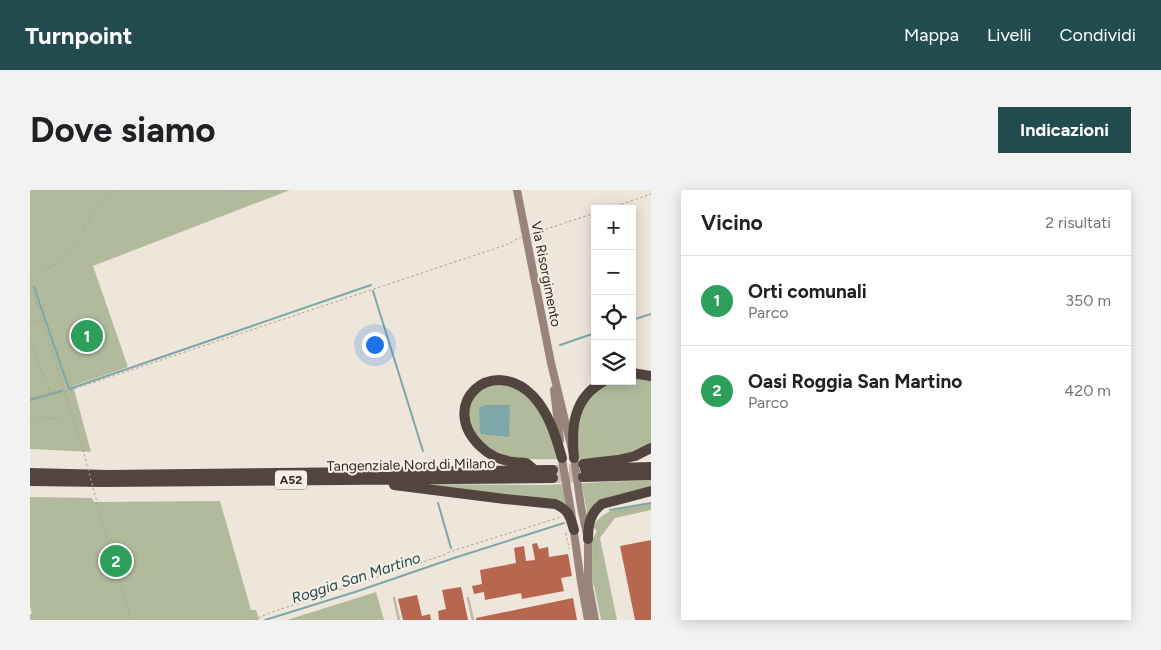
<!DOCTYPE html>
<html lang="it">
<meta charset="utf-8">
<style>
:root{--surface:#fff;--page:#f2f2f2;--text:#202124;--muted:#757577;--line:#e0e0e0;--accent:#224c4f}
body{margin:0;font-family:Figtree,sans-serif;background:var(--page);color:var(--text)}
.controls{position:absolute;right:15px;top:15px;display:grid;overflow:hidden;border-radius:0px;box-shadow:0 2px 12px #0003}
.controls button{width:45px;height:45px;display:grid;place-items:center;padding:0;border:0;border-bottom:1px solid var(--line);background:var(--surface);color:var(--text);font:25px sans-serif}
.you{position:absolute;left:344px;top:154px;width:18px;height:18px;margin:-12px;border:4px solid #fff;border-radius:50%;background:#1a73e8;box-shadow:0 0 0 8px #1a73e833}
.badge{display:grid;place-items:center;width:32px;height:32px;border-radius:50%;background:var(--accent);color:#fff;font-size:16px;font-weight:700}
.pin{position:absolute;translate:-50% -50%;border:2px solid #fff;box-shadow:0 1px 5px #0006}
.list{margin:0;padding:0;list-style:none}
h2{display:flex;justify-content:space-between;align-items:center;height:65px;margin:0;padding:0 20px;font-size:21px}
h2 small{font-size:16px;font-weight:400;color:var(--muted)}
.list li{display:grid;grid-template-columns:32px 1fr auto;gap:15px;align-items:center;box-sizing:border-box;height:90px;padding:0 20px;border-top:1px solid var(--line)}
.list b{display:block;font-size:19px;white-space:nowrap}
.list p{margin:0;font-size:16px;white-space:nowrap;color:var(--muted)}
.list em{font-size:16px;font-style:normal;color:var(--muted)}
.icon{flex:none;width:28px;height:28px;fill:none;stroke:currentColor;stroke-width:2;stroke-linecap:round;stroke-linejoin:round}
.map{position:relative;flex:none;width:621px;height:430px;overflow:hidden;border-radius:0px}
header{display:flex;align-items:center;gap:30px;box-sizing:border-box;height:70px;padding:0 25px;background:var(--accent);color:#fff}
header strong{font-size:24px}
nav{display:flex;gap:28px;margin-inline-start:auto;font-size:18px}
.intro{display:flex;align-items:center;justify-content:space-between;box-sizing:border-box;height:120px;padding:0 30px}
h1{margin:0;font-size:35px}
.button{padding:12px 22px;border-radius:0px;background:var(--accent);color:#fff;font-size:18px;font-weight:700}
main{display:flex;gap:30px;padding:0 30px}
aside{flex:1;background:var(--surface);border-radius:0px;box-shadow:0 2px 12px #0003}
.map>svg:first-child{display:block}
.green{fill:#b1bb9c}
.water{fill:#7da7a8}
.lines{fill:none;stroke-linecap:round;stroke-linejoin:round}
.stream{stroke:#7da7a8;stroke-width:2}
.building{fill:#b7674f}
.highway-tunnel{stroke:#c8c0b7;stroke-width:10;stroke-dasharray:10 5;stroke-linecap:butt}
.path{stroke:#b09f93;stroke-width:1;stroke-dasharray:2.5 2.5;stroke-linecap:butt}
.lane{stroke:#c5b5a8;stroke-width:2.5}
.secondary{stroke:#98847a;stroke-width:8}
.highway{stroke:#52453f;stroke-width:10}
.path-bridge{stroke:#b09f93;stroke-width:1;stroke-dasharray:2.5 2.5;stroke-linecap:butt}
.labels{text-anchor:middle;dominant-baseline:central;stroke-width:4;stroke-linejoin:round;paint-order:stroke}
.shield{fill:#f7efe6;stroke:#6d6660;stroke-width:1}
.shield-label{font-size:12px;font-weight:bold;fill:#322b27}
.street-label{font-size:14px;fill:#322b27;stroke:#f7efe6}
.water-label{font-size:15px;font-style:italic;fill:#224c4f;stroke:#f7efe6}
</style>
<header>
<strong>Turnpoint</strong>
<nav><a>Mappa</a><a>Livelli</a><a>Condividi</a></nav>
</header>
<div class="intro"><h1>Dove siamo</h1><a class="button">Indicazioni</a></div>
<main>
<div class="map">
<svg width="621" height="430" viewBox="0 0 621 430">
<rect width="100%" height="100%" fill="#eee5db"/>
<path class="green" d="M0 0H260L63 76 98 177 43 196 61 262 0 259Z
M602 185 621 189V255C600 269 573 268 548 269L546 254 553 214 571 195 581 191H602Z
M465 192 487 197 511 221 529 269C500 269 472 272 449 250 443 244 440 233 436 225L445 202Z
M621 290V298L558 324 557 323 552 294 553 293Z
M392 294 517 295 533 294 537 314 530 312Z
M0 307 62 308 64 312 190 311 221 420H226L229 430H0V424H2L0 416Z
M621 313V320L585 328 570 348 587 430H571L564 395H561L562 350 567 341 563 337C573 316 601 317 621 313Z
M346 402 354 430H257Z"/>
<path class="water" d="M455 215H480L479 247 451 244 450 242 449 218Z"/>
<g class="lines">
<path class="stream" d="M4 97 39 199 341 95
M343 101 393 261
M602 130 621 124
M530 155 565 143
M0 210 32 201
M408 313 421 358
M580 320 621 313
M235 430 325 402 424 368 534 333"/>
</g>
<path class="building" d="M621 350V430H605L590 356Z
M507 353 509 359 518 357 519 367 538 364 542 386 531 388 534 401 492 409 491 403 455 410 454 402 444 404 442 396 452 394 450 380 486 373 484 358 494 356 496 371 505 370 502 354Z
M431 397 438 430H409L408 421 416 419 412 400Z
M387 405 392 426 400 424 401 430H373L368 409Z
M543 408 547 430H446V428Z"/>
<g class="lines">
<path class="highway-tunnel" d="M524 280 553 279
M523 288 553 287"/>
<path class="path" d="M196 0 211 2 227 0
M577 19 621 4
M501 44 565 23
M0 84 23 76 32 69 43 56 54 40 63 22 71 13 85 0
M0 93 34 199 54 264
M8 117 16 115
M0 134 11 130
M0 150 20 203
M35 202 476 55 491 47
M0 208 33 199
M0 231 11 227 30 229 41 225
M67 312 101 430
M536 343 539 359
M565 368 566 353 569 343 583 325 592 321 621 316
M224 430 239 423 414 365 419 362 531 327"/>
<path class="lane" d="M364 408 369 430
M438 408 443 430"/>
<path class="secondary" d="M487 0 521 173 544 268 551 317 558 349V392L565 430
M524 200 530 250
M531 264 541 321 551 392 558 430"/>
<path class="highway" d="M602 183 621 186
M544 268C541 237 543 208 574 191
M553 274 588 270 605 266 621 258
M555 279 621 277
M505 280C502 278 499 275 496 273 493 272 488 273 485 272 472 271 459 265 450 256 407 214 462 164 503 206 519 223 526 247 532 268
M0 283 78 285 523 280
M553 287 621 285
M0 291 74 292 523 288
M364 295 475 309 525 314C539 320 540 326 544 340
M558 349C558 335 560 323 572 314L621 301"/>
<path class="path-bridge" d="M54 264 67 312"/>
</g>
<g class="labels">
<rect class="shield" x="245" y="280.5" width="32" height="19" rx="4"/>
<g class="shield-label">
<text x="261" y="290">A52</text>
</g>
<g class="street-label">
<text transform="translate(516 84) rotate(79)">Via Risorgimento</text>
<text transform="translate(381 275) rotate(-1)">Tangenziale Nord di Milano</text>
</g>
<g class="water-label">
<text transform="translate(326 388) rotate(-18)">Roggia San Martino</text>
</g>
</g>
</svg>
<div class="controls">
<button>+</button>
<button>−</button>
<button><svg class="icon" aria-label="locate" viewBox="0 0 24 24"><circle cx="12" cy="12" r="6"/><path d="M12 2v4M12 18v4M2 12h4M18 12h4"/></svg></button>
<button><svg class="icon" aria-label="layers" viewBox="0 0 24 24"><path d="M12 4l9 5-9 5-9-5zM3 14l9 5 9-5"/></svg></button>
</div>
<div class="you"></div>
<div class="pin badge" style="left:57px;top:146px;background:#2e9e5b">1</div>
<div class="pin badge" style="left:86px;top:371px;background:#2e9e5b">2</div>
</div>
<aside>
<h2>Vicino<small>2 risultati</small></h2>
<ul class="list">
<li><span class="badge" style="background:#2e9e5b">1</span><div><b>Orti comunali</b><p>Parco</p></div><em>350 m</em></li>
<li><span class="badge" style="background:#2e9e5b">2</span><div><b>Oasi Roggia San Martino</b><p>Parco</p></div><em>420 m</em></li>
</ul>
</aside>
</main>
